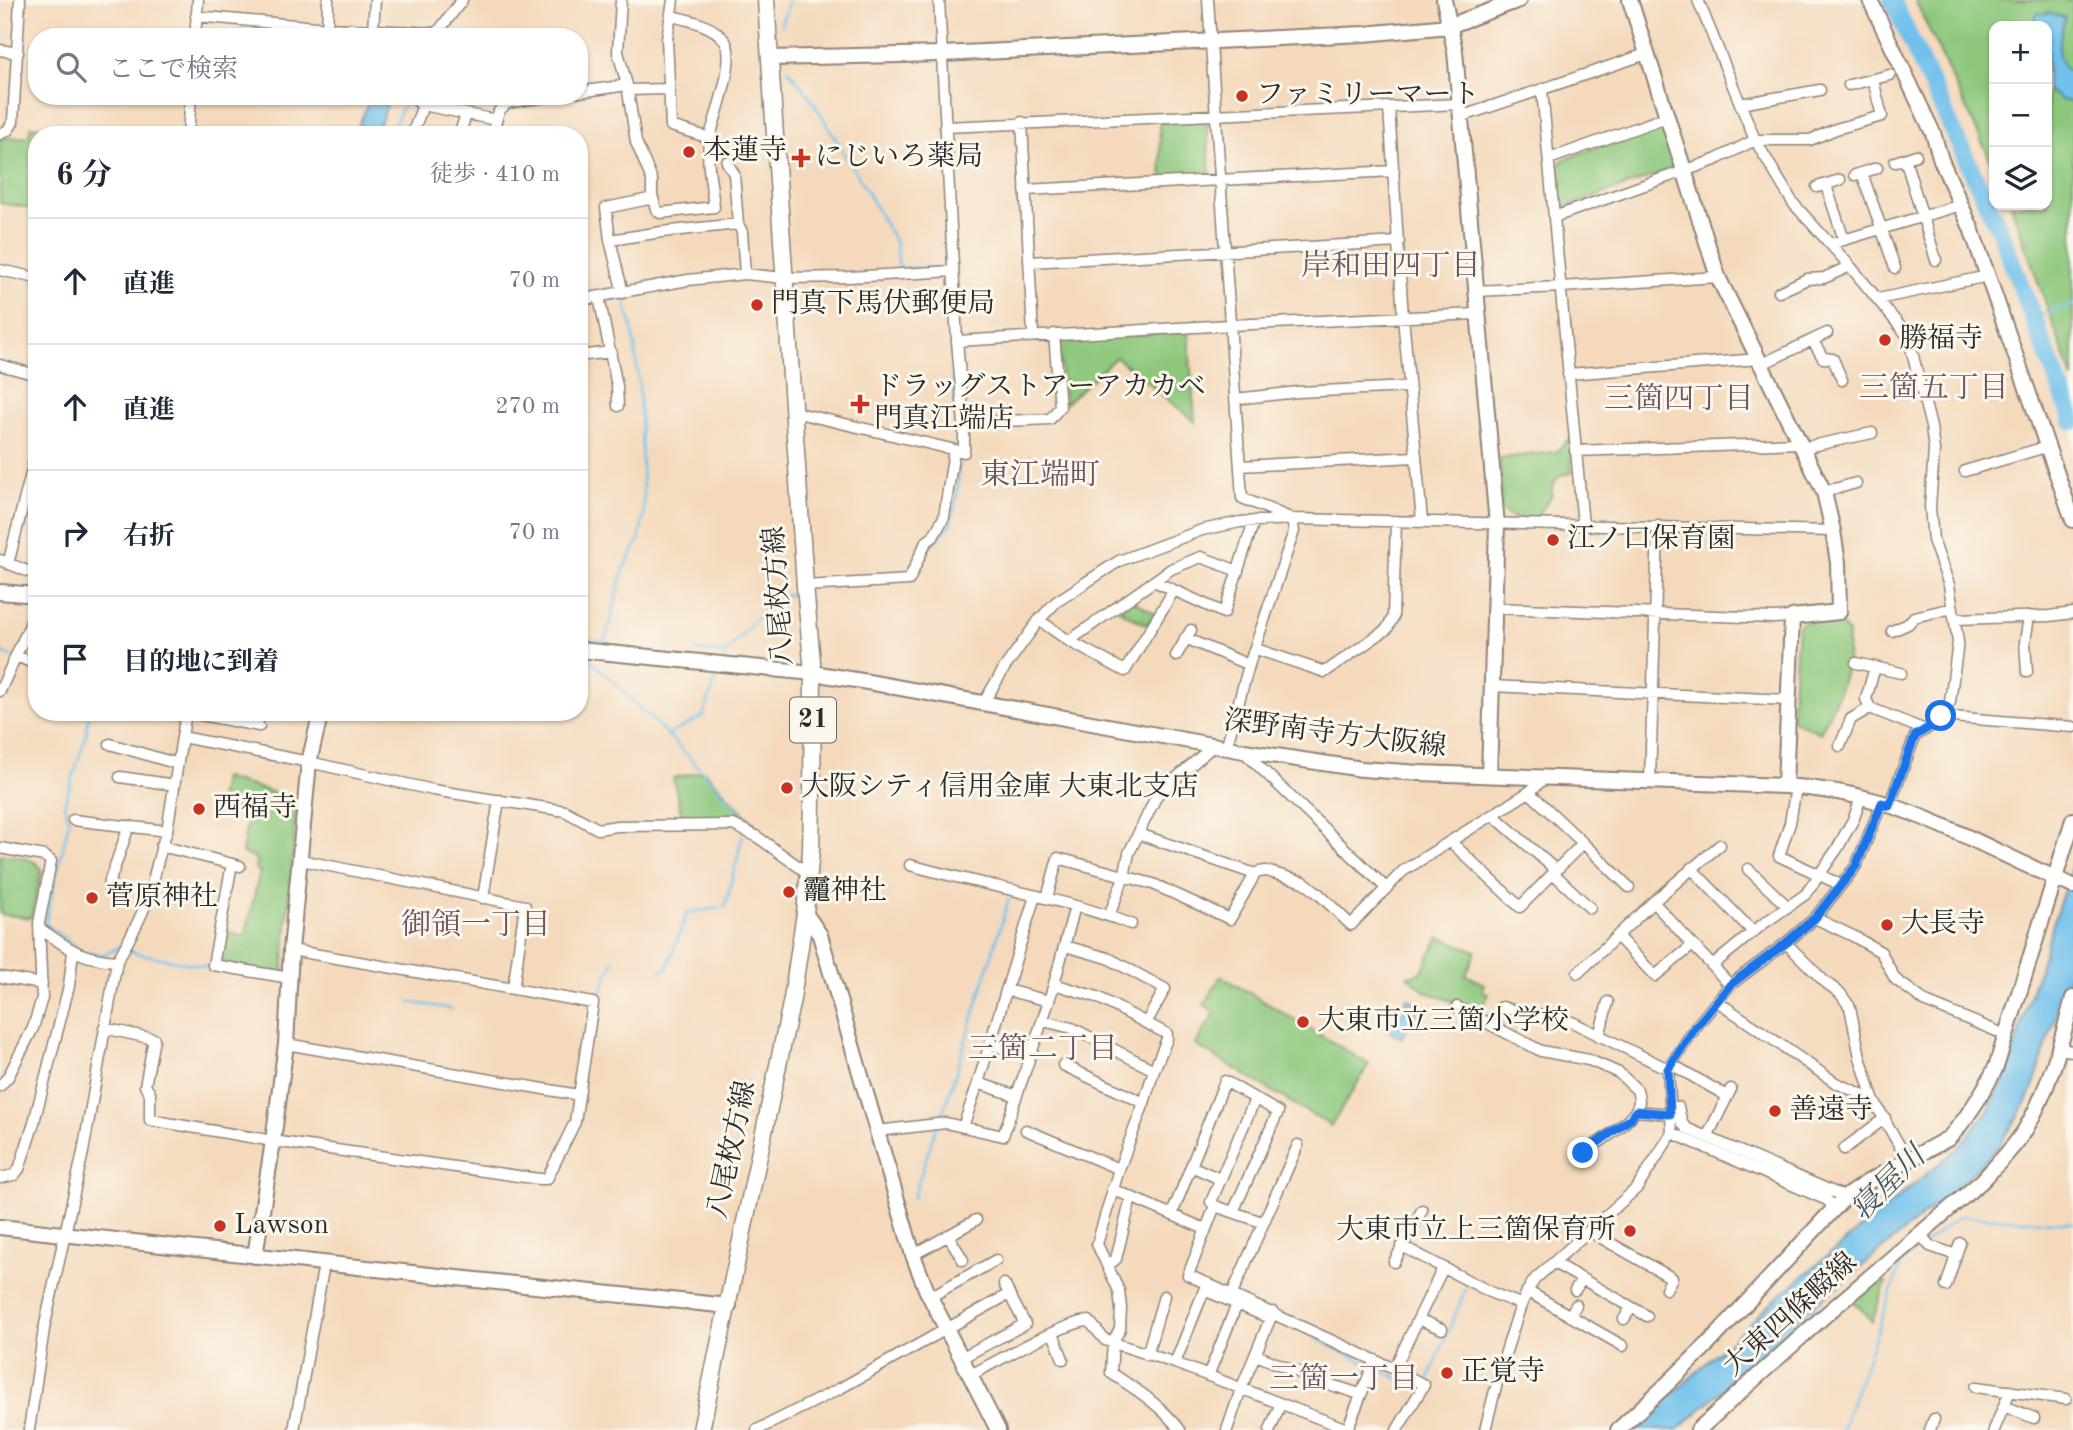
<!DOCTYPE html>
<html lang="ja">
<meta charset="utf-8">
<style>
:root{--surface:#fff;--page:#f6f6f7;--text:#1f2937;--muted:#747a83;--line:#e0e1e3}
body{margin:0;font-family:"Old Standard TT","Noto Serif JP",serif;background:var(--page);color:var(--text)}
.controls{position:absolute;right:21px;top:21px;display:grid;overflow:hidden;border-radius:14px;box-shadow:0 2px 5px #0004}
.controls button{width:63px;height:63px;display:grid;place-items:center;padding:0;border:0;border-bottom:2px solid var(--line);background:var(--surface);color:var(--text);font:35px sans-serif}
.stop{position:absolute;width:21px;height:21px;margin:-16px;border:5px solid #1a73e8;border-radius:50%;background:#fff}
.stop.end{background:#1a73e8;border-color:#fff;box-shadow:0 2px 7px #0008}
.list{margin:0;padding:0;list-style:none}
h2{display:flex;justify-content:space-between;align-items:center;height:91px;margin:0;padding:0 28px;font-size:30px}
h2 small{font-size:23px;font-weight:400;color:var(--muted)}
.list li{display:grid;grid-template-columns:46px 1fr auto;gap:21px;align-items:center;box-sizing:border-box;height:126px;padding:0 28px;border-top:2px solid var(--line)}
.list b{display:block;font-size:26px;white-space:nowrap}
.list em{font-size:23px;font-style:normal;color:var(--muted)}
.icon{flex:none;width:38px;height:38px;fill:none;stroke:currentColor;stroke-width:2;stroke-linecap:round;stroke-linejoin:round}
.map{position:relative;flex:none;width:2073px;height:1430px;overflow:hidden}
.search{position:absolute;background:var(--surface);box-shadow:0 2px 5px #0004;left:28px;top:28px;width:560px;height:77px;display:flex;align-items:center;gap:18px;box-sizing:border-box;padding:0 24px;border-radius:28px;color:var(--muted);font-size:26px}
.panel{position:absolute;background:var(--surface);box-shadow:0 2px 5px #0004;left:28px;top:126px;width:560px;height:595px;border-radius:28px}
.map>svg:first-child{display:block}
.green{fill:#8cc77c;stroke:#5c7954;stroke-width:2}
.water{fill:#71c1ec;stroke:#4e768c;stroke-width:2}
.lines{fill:none;stroke-linecap:round;stroke-linejoin:round}
.stream{stroke:#71c1ec;stroke-width:2.5}
.river{stroke:#71c1ec;stroke-width:18}
.street-casing{stroke:#908274;stroke-width:13}
.secondary-casing{stroke:#908274;stroke-width:18}
.primary-casing{stroke:#908274;stroke-width:19}
.street{stroke:#fff;stroke-width:10}
.secondary{stroke:#fff;stroke-width:14}
.primary{stroke:#fff;stroke-width:16}
.route{stroke:#1a73e8;stroke-width:9}
.poi-dot{fill:#c8321e;stroke:#fbf7ec;stroke-width:2.5}
.labels{text-anchor:middle;dominant-baseline:central;stroke-width:6;stroke-linejoin:round;paint-order:stroke}
.shield{fill:#fbf7ec;stroke:#696865;stroke-width:2}
.shield-label{font-size:26px;font-weight:bold;fill:#2b2b2b}
.poi-label{font-size:28px;fill:#2b2b2b;stroke:#fbf7ec;text-anchor:start}
.street-label{font-size:28px;fill:#2b2b2b;stroke:#fbf7ec}
.neighbourhood-label{font-size:30px;fill:#6b5662;stroke:#fbf7ec}
.water-label{font-size:30px;font-style:italic;fill:#405865;stroke:#fbf7ec}
</style>
<div class="map">
<svg width="2073" height="1430" viewBox="0 0 2073 1430">
<rect width="100%" height="100%" fill="#fbf7ec"/>
<filter id="ink" filterUnits="userSpaceOnUse"><feTurbulence type="fractalNoise" baseFrequency=".0143" numOctaves="2"/><feDisplacementMap in="SourceGraphic" scale="14" xChannelSelector="R" yChannelSelector="G"/><feConvolveMatrix kernelMatrix="1 2 1 2 8 2 1 2 1" color-interpolation-filters="sRGB"/></filter>
<filter id="wash" filterUnits="userSpaceOnUse"><feTurbulence type="fractalNoise" baseFrequency=".00686" numOctaves="4" result="noise"/><feDisplacementMap in="SourceGraphic" scale="28" xChannelSelector="R" yChannelSelector="G"/><feGaussianBlur stdDeviation="1.57" result="paint"/><feColorMatrix in="noise" values="0 0 0 0 0 0 0 0 0 0 0 0 0 0 0 0 0 1.4 0 .05"/><feComposite in="paint" operator="in"/></filter>
<g filter="url(#wash)">
<rect width="100%" height="100%" fill="#f4d9bc"/>
<path class="green" d="M1915 0H2073V380L2011 205H2047V26H1994V167Z
M1207 120 1210 178 1162 180 1159 122Z
M1657 124 1665 128 1674 162 1671 170 1567 207 1560 202 1558 166 1563 160Z
M31 126 93 135H37V209L0 203V138L29 137Z
M1188 332 1195 422 1116 357 1065 404 1058 338Z
M1570 438 1572 473 1560 475 1552 486V495L1535 519 1510 517 1501 509 1500 458 1556 452Z
M1132 600 1155 613 1147 625 1119 610Z
M1839 620 1848 633 1847 664 1837 697 1820 733 1791 719 1798 627 1803 622Z
M704 771 754 824 752 829 733 822 683 821 673 778Z
M223 778 297 799 283 974 218 962 224 931 245 936 260 871 255 869 256 859 242 853 248 816 217 810Z
M0 854C14 857 35 856 42 870L31 918 0 914Z
M1439 937 1476 951 1466 975 1484 984 1482 991 1489 994 1479 1014 1458 1003 1426 992 1408 976 1421 973Z
M1221 976 1369 1064 1331 1126 1195 1045 1215 1012 1204 1005Z
M1877 1277 1886 1283 1872 1321 1852 1299Z"/>
<path class="water" d="M2048 12 2065 17C2061 36 2050 63 2073 73V102L2062 100 2047 90V26H2034L2037 13 2046 14Z
M370 99 387 106 375 135H360L355 133Z
M2073 861V961L2033 1088 2020 1114 1998 1147 1963 1182 1807 1312 1678 1430H1634L1778 1297 1958 1148 1989 1109 2004 1079Z
M1408 998 1421 1006 1401 1038 1388 1030Z"/>
<g class="lines">
<path class="stream" d="M781 25 789 0
M444 37 454 19
M788 69 812 100 860 179 896 244 899 268H937
M390 135 407 96
M946 273 958 448
M2034 317 2073 305
M0 373 37 381
M927 550 951 524 958 486V455
M579 638 605 641 624 568 639 540 644 514 639 384 633 332 624 296
M697 651 726 653
M0 652 13 657
M589 658 668 735 743 815 745 828
M723 659 726 653 771 602 784 596 800 592
M668 735 703 716 719 671
M77 947 45 924 69 822 64 805 86 736 89 712
M126 949 136 953 212 968
M90 952 102 955 120 947
M661 970 667 969 687 913 725 907 743 835
M600 994 614 960
M409 1002 452 1009
M941 1116 948 1098 1009 899
M1769 1169 1798 1182
M1804 1185 1836 1198
M913 1198 936 1128
M1316 1339 1368 1364
M1383 1371 1414 1387
M1429 1379 1466 1288
M1409 1419 1416 1407
M1842 1430 1902 1261 1960 1216 2073 1223"/>
<path class="river" d="M1892 0 1999 229 2073 421"/>
</g>
</g>
<g filter="url(#ink)">
<g class="lines">
<g class="street-casing">
<path id="street" d="M621 0 618 52 627 85 636 142 652 180V195L649 199 606 208 610 240 623 293
M673 0 667 39 671 126 710 138
M1208 0 1242 498 1288 517
M1698 0 1755 140 1793 203 1850 266 1908 336 1931 427 1934 450 1930 507 1933 540 1949 585 1958 642 1950 702 1936 723 1915 736 1889 806
M196 16 328 28 437 33
M373 30 375 0
M435 36 462 0
M195 37 198 0
M327 37 328 0
M0 50 18 53
M1849 85 1890 75
M628 90 668 89
M1542 90 1583 525
M579 92 627 85
M415 96 418 102 423 105 496 120
M1740 104 1820 90
M1389 108 1403 317 1422 521
M1460 117 1646 54
M1022 122 1033 335
M945 127 1460 104
M0 134 8 130 13 122 20 0
M188 135 191 96
M412 135 423 105
M459 135 466 115
M492 135 499 111 507 103 551 96
M1549 159 1667 117
M1905 159 1936 260
M727 162 734 174 738 224 742 232 745 274
M1895 162 1916 155
M1862 173 1895 268
M1855 175 1877 168
M1826 185 1844 240
M1817 187 1840 180
M1025 190 1394 171
M652 195 656 209 660 213 714 207C712 185 705 159 710 137 715 116 737 59 725 41 714 25 689 20 671 16
M1554 217 1715 160 1755 140H1810L1836 129 1882 116 1873 80
M610 240 662 232 738 224
M1830 244 1961 205
M1029 262 1399 242
M0 270 37 278
M1476 291 1561 287 1718 277
M1779 292 1807 279 1824 278 1850 266
M599 297 617 386 618 406
M1878 299 1988 276
M579 300 688 280 745 274 785 278 849 277 953 271
M957 341 1230 325 1478 314
M1813 341 1823 358 1833 359 1842 380
M579 356 611 352
M1762 364 1827 333
M0 365 37 375
M1568 374 1759 359
M1235 399 1298 392 1409 387
M794 412 964 452V423L957 341 939 0
M964 423 1050 419 1060 407 1054 334
M1802 448 1872 433
M1575 451 1800 443
M1240 466 1415 457
M1965 471 2049 446
M1824 492 1856 483
M0 560 37 575
M8 564 37 450
M1154 581 1224 613 1254 521
M805 586 909 580 926 542 933 537 944 517 954 450
M1493 608 1773 618 1792 617
M1956 619 2049 616 2073 613
M1039 620 1069 641 1125 671 1174 590
M1892 631 1908 624 1914 617 1953 608
M1185 638 1249 665
M1069 641 1171 569 1201 557 1238 571
M1256 649 1325 672 1387 629 1393 617 1396 521
M17 656 37 665
M1176 656 1191 630
M1856 663 1901 673
M2027 672 2025 642 2029 616
M1491 686 1788 700
M0 691 37 609
M984 702 1005 667 1039 620 1056 602 1119 561 1202 530 1240 522 1292 519 1833 531
M1870 708 1866 699 1875 667
M186 712 259 726
M1940 716 2073 727
M182 737 309 762 433 790 565 811 598 829 617 826 733 825 756 836 809 874
M110 744 178 764
M1840 746 1851 719 1870 708 1925 730
M1226 748 1249 665 1294 531 1292 519
M1244 752 1385 887
M120 777 175 785
M1650 781 1658 526
M1796 787 1790 823 1779 856 1841 885
M1493 815 1556 870
M73 820 167 831
M1139 834 1255 874 1259 872 1266 871 1304 882 1319 894 1351 925 1403 871 1529 792 1546 777
M1451 842 1520 907 1583 843 1529 792
M1583 843 1629 887
M161 846 240 866
M0 848 44 856 51 861 39 923 42 998 33 1028 8 1077 0 1086
M301 860 525 906 513 989
M232 864 213 965 290 978
M910 865C984 886 1060 897 1131 924
M1691 868 1753 932
M1748 869 1787 906
M1553 873 1590 908
M108 886 129 826
M483 898 499 800
M1047 898 1058 858 1153 884 1230 919 1255 874
M1653 902 1720 845
M1109 916 1124 877 1129 853 1157 795 1213 746
M1815 918 1853 936 1881 952 1895 979 1926 1002 2006 1035
M39 928C68 948 80 959 117 961
M1618 937 1655 976 1693 945
M1786 943 1825 982 1840 993 1850 1007 1860 1057 1873 1099
M1065 946 1108 958 1165 989 1146 1023
M1713 965 1763 924 1806 894 1837 849 1854 818 1861 797
M1578 973 1653 902 1730 985
M0 977 42 984
M1054 984 1075 906
M1006 990 1049 1001 1054 984 1097 997 1167 1034
M1717 1001 1836 1083 1873 1099 1908 1161
M1457 1007 1541 1051 1589 1060 1619 1073 1637 1090C1638 1094 1639 1097 1639 1101 1638 1120 1598 1142 1583 1153
M1502 1007 1523 1013 1552 1016 1572 1022 1668 1069
M1043 1021 1072 1028 1154 1070
M104 1028 154 1039 145 1086 150 1093V1120L273 1141 539 1179H547L575 1122 593 1003 291 950
M1599 1036 1608 1002
M1167 1039 1154 1070 1144 1103 1119 1169 1097 1244 1119 1291 1121 1308 1120 1329 1113 1342 1111 1373C1137 1390 1161 1405 1180 1430
M286 1044 578 1095
M990 1044 1021 1054
M2058 1049 2073 1051
M1671 1064 1727 1096
M1063 1065 1144 1103
M978 1083 1011 1094
M1255 1099 1211 1202 1215 1206 1262 1222
M1670 1106 1678 1107 1682 1123 1686 1128 1845 1197
M1636 1111 1670 1114
M963 1127 978 1083 1035 896
M1026 1130 1119 1169
M877 1131 946 1123 1003 1136 1049 1001
M1672 1133 1827 1200 1835 1208
M1707 1137 1731 1089
M1844 1149 1885 1118
M1191 1166 1220 1179
M0 1178 14 1175 19 1169 33 1126 69 986 73 952
M1112 1189 1205 1229
M1215 1206 1188 1275 1394 1369 1424 1385 1397 1430
M1172 1214 1225 1081 1278 1112 1233 1212
M1589 1231 1672 1278 1666 1289
M1920 1234 1930 1246 1956 1255
M948 1235 963 1260
M1402 1246 1492 1293 1520 1304
M913 1255 976 1220
M1394 1262 1422 1210
M1554 1263 1647 1316
M1107 1266 1116 1259 1131 1198
M1946 1286 1960 1243
M1204 1290 1269 1318
M1575 1290 1582 1279
M1527 1291 1623 1346
M1232 1294 1298 1145
M930 1297 996 1260
M1570 1316 1576 1305
M1418 1319 1442 1329
M1624 1319 1631 1308
M1053 1333 1063 1359
M1147 1355 1164 1296
M1256 1355 1325 1383 1360 1394
M961 1358 1025 1324 1004 1284
M1175 1363 1207 1283
M1394 1369 1443 1268
M969 1376C994 1363 1066 1321 1089 1321L1105 1340 1175 1363 1347 1429
M1208 1376 1237 1304
M1976 1387 2066 1399
M2004 1406 2034 1418
M29 1430 44 1329 83 1152 117 961C128 942 139 922 147 901 155 878 158 854 167 831L186 712
M294 1430 324 1264
M757 1430 839 1389 1009 1294
M1227 1430 1241 1389 1273 1312
M1270 1430 1280 1405
M1347 1430 1375 1360
M1485 1430C1492 1402 1499 1373 1508 1345 1516 1322 1520 1300 1535 1279L1637 1188 1672 1133 1668 1069 1695 1028 1730 985 1786 943 1815 918 1856 866 1882 803
M1930 1430 1934 1419
M1994 1430 2010 1391"/>
</g>
<g class="secondary-casing">
<path id="secondary" d="M1444 0 1455 51 1497 525 1489 775
M1630 0 1718 277 1824 492 1833 531 1838 563 1839 612 1792 617 1785 786
M1870 0 1933 133 1941 160 1971 228 2073 520
M770 58 941 54 1364 34 1449 26 1519 0
M0 592 37 595
M579 650 813 673 868 682 1244 751 1362 769 1420 773 1785 786C1817 788 1850 793 1880 802 1947 823 2009 859 2073 886
M805 913 820 935 913 1255 926 1289 998 1430
M0 1227 457 1278 729 1306
M255 1256 273 1141 286 1044 291 950 309 762 321 712
M1618 1430 1664 1387 1709 1343 1845 1197 1866 1183 1949 1138C1969 1116 1983 1093 1996 1067L2073 820
M1698 1430 1822 1318 1983 1180C1997 1164 2014 1148 2025 1130 2049 1090 2061 1043 2073 998"/>
</g>
<g class="primary-casing">
<path id="primary" d="M701 1430 792 999 805 913 811 851 812 798 813 673 805 586 766 0"/>
</g>
<use href="#street" class="street"/>
<use href="#secondary" class="secondary"/>
<use href="#primary" class="primary"/>
</g>
</g>
<g class="lines" filter="url(#ink)">
<path class="route" d="M1583 1153 1630 1119 1636 1111 1670 1114 1668 1069 1695 1028 1730 985 1786 943 1815 918 1856 866 1882 803 1889 806 1915 736 1936 723 1941 716"/>
</g>
<g class="poi-dot">
<circle cx="1242" cy="96" r="7"/>
<circle cx="689" cy="152" r="7"/>
<path d="M797.5 147.5h7v7h7v7h-7v7h-7v-7h-7v-7h7z"/>
<circle cx="757" cy="305" r="7"/>
<circle cx="1885" cy="340" r="7"/>
<path d="M856.5 393.5h7v7h7v7h-7v7h-7v-7h-7v-7h7z"/>
<circle cx="1553" cy="540" r="7"/>
<circle cx="787" cy="788" r="7"/>
<circle cx="199" cy="809" r="7"/>
<circle cx="789" cy="892" r="7"/>
<circle cx="92" cy="898" r="7"/>
<circle cx="1887" cy="925" r="7"/>
<circle cx="1303" cy="1022" r="7"/>
<circle cx="1775" cy="1111" r="7"/>
<circle cx="220" cy="1226" r="7"/>
<circle cx="1630" cy="1231" r="7"/>
<circle cx="1447" cy="1373" r="7"/>
</g>
<g class="labels">
<rect class="shield" x="790" y="697.5" width="46" height="45" rx="5"/>
<g class="shield-label">
<text x="813" y="720">21</text>
</g>
<g class="poi-label">
<text x="1256" y="96">ファミリーマート</text>
<text x="703" y="152">本蓮寺</text>
<text x="815" y="158">にじいろ薬局</text>
<text x="771" y="305">門真下馬伏郵便局</text>
<text x="1899" y="340">勝福寺</text>
<text x="874" y="388">ドラッグストアーアカカベ<tspan x="874" dy="32">門真江端店</tspan></text>
<text x="1567" y="540">江ノ口保育園</text>
<text x="801" y="788">大阪シティ信用金庫 大東北支店</text>
<text x="213" y="809">西福寺</text>
<text x="803" y="892">龗神社</text>
<text x="106" y="898">菅原神社</text>
<text x="1901" y="925">大長寺</text>
<text x="1317" y="1022">大東市立三箇小学校</text>
<text x="1789" y="1111">善遠寺</text>
<text x="234" y="1226">Lawson</text>
<text x="1616" y="1231" text-anchor="end">大東市立上三箇保育所</text>
<text x="1461" y="1373">正覚寺</text>
</g>
<g class="street-label">
<text transform="translate(780 596) rotate(-94)">八尾枚方線</text>
<text transform="translate(1335 735) rotate(7)">深野南寺方大阪線</text>
<text transform="translate(733 1150) rotate(-78)">八尾枚方線</text>
<text transform="translate(1791 1315) rotate(-42)">大東四條畷線</text>
</g>
<g class="neighbourhood-label">
<text x="1391" y="267">岸和田四丁目</text>
<text x="1934" y="389">三箇五丁目</text>
<text x="1679" y="400">三箇四丁目</text>
<text x="1040" y="476">東江端町</text>
<text x="476" y="926">御領一丁目</text>
<text x="1043" y="1050">三箇二丁目</text>
<text x="1344" y="1380">三箇一丁目</text>
</g>
<g class="water-label">
<text transform="translate(1889 1184) rotate(-45)">寝屋川</text>
</g>
</g>
</svg>
<div class="controls">
<button>+</button>
<button>−</button>
<button><svg class="icon" aria-label="layers" viewBox="0 0 24 24"><path d="M12 4l9 5-9 5-9-5zM3 14l9 5 9-5"/></svg></button>
</div>
<div class="stop" style="left:1941px;top:716px"></div>
<div class="stop end" style="left:1583px;top:1153px"></div>
<div class="search"><svg class="icon" aria-label="search" viewBox="0 0 24 24"><circle cx="10" cy="10" r="6"/><path d="M15 15l6 6"/></svg>ここで検索</div>
<section class="panel">
<h2>6 分<small>徒歩 · 410 m</small></h2>
<ul class="list">
<li><svg class="icon" aria-label="ahead" viewBox="0 0 24 24"><path d="M12 20V5M6 11l6-6 6 6"/></svg><div><b>直進</b></div><em>70 m</em></li>
<li><svg class="icon" aria-label="ahead" viewBox="0 0 24 24"><path d="M12 20V5M6 11l6-6 6 6"/></svg><div><b>直進</b></div><em>270 m</em></li>
<li><svg class="icon" aria-label="right" viewBox="0 0 24 24"><path d="M7 20v-9h11M14 6l5 5-5 5"/></svg><div><b>右折</b></div><em>70 m</em></li>
<li><svg class="icon" aria-label="arrive" viewBox="0 0 24 24"><path d="M6 21V4h12l-3 4 3 4H6"/></svg><div><b>目的地に到着</b></div></li>
</ul>
</section>
</div>
